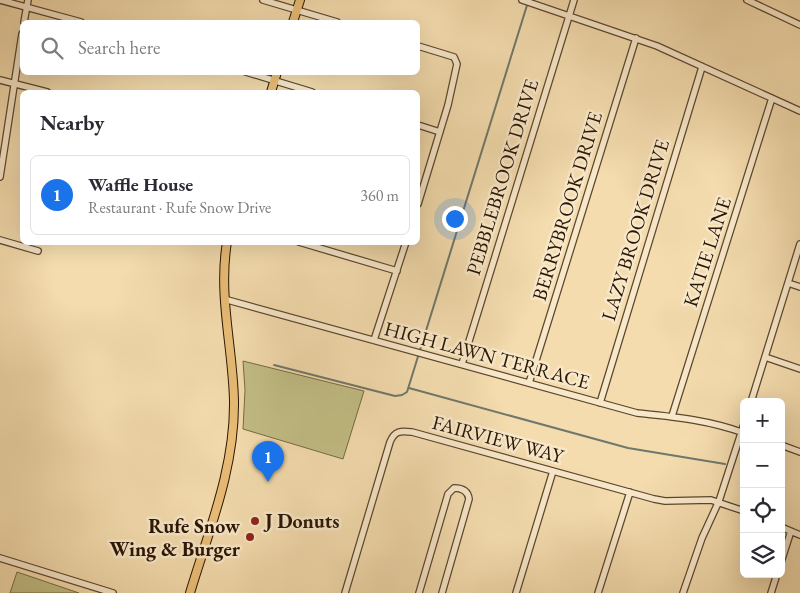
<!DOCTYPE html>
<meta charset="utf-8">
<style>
:root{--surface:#fff;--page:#f7f7f7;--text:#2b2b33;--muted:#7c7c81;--line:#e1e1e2;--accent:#1a73e8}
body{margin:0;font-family:"EB Garamond",serif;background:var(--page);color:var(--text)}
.controls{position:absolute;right:15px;bottom:15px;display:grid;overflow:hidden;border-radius:8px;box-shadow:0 5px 20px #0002}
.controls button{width:45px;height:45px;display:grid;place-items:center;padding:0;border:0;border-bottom:1px solid var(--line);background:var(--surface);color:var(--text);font:25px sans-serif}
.you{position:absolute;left:454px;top:218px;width:18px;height:18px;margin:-12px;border:4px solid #fff;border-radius:50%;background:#1a73e8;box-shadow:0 0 0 8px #1a73e833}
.badge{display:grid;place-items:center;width:32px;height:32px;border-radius:50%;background:var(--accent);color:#fff;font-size:16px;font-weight:700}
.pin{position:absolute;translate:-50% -41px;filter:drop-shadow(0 1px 2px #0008)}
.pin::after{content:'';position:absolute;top:26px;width:18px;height:15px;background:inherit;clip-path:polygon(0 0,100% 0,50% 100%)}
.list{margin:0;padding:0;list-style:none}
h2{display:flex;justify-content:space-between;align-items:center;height:65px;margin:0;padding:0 20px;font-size:21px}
h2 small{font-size:16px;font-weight:400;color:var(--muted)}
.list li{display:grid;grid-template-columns:32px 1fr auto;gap:15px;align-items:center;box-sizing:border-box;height:80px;margin:0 10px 10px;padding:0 10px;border:1px solid var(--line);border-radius:8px}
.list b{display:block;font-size:19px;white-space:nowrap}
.list p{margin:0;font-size:16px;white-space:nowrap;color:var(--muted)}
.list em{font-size:16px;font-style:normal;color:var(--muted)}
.icon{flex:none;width:28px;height:28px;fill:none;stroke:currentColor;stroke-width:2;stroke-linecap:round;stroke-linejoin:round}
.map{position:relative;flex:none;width:800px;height:593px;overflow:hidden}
.search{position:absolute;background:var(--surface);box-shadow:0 5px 20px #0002;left:20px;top:20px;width:400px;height:55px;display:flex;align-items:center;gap:12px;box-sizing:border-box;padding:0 18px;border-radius:8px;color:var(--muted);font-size:19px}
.panel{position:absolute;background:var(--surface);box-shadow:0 5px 20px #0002;left:20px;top:90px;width:400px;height:155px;border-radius:8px}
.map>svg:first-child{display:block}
.green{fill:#c2be85;stroke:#766a44}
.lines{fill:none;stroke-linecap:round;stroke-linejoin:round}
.stream{stroke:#6f786c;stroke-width:2}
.minor-casing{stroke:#5c472e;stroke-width:8}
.major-casing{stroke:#291503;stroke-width:10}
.minor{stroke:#f8e8ca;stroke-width:5.5}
.major{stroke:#eabe77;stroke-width:8}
.poi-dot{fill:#8f2418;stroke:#f8e8ca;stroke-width:2}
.labels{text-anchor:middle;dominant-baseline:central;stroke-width:5;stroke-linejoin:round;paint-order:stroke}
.street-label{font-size:20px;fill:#291503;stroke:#f8e8ca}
.poi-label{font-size:20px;font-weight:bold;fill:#291503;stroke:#f8e8ca;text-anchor:start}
</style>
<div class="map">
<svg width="800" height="593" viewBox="0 0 800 593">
<rect width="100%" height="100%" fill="#f4dcae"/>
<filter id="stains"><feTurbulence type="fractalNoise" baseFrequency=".004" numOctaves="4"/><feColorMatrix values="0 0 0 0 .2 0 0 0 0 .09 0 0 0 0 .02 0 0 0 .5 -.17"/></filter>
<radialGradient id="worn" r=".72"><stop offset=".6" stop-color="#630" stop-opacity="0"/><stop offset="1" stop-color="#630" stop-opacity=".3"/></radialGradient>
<path class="green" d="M243 361 364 391 343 459 243 429 245 390Z
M17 572 79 593H10Z"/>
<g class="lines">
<path class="stream" d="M274 365 395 396 402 395 407 392 528 2
M409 388 628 448 725 464"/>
<g class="minor-casing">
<path id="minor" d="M0 0 81 22
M263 0 337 22
M522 0 657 46 800 111
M747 0 800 25
M24 22 28 0
M418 46 454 57 457 64 448 105 418 204
M246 72 312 92
M0 80 47 92
M418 125 440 132
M0 177 22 34
M0 240 38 251
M299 242 397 271
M788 283 800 287
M224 299 637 413C675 417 708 420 744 433
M374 340 406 242
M765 357 800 369
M462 364 574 0
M529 383 636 38
M751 402 800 244
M600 403 702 67
M672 416 772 98
M781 445 800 452
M781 527 800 535
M0 558 113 593
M781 562 791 531
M345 593 390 442C395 430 401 431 412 432L654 499 665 501 711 500 744 511
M419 593 448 494 454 488C462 488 468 491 469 499L442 593
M516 593 553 471
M598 593 630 492
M683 593 702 538 719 501 744 424
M771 593 777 574"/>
</g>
<g class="major-casing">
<path id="major" d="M293 22 300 0
M271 92 277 72
M190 593C209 530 235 468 234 401 233 348 218 296 227 242"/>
</g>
<use href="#minor" class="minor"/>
<use href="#major" class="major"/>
</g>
<g class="poi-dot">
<circle cx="255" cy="521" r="5"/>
<circle cx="250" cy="537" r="5"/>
</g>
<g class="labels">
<g class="street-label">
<text transform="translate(502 177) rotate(-73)">PEBBLEBROOK DRIVE</text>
<text transform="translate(567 206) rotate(-73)">BERRYBROOK DRIVE</text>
<text transform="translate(635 230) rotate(-73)">LAZY BROOK DRIVE</text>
<text transform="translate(707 252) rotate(-72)">KATIE LANE</text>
<text transform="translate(487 355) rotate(15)">HIGH LAWN TERRACE</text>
<text transform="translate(498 439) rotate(15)">FAIRVIEW WAY</text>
</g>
<g class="poi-label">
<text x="265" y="521">J Donuts</text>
<text x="240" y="526" text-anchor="end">Rufe Snow<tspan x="240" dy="23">Wing &amp; Burger</tspan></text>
</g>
</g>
<rect width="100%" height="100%" filter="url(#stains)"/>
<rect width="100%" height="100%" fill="url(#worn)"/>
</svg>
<div class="controls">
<button>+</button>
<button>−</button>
<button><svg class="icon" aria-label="locate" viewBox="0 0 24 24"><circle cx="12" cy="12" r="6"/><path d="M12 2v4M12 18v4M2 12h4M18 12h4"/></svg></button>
<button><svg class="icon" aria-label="layers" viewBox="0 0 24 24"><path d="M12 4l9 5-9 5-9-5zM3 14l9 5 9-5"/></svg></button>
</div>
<div class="you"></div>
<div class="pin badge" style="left:268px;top:482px">1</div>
<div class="search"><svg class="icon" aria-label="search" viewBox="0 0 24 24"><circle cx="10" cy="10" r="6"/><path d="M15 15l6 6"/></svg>Search here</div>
<section class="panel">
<h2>Nearby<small></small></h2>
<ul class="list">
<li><span class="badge">1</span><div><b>Waffle House</b><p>Restaurant · Rufe Snow Drive</p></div><em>360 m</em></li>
</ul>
</section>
</div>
